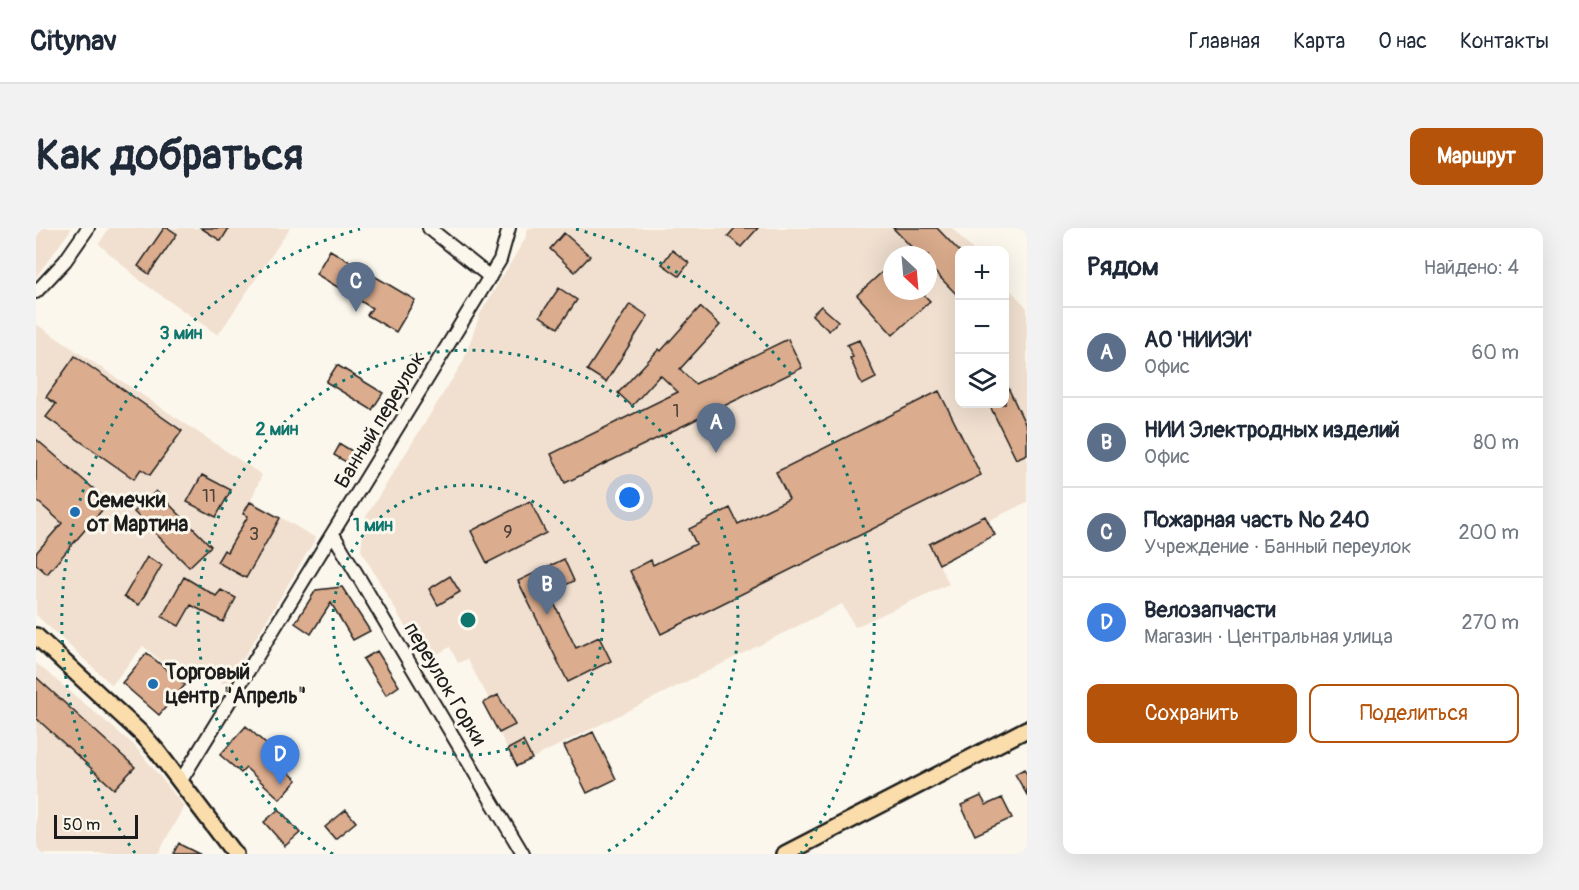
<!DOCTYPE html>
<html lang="ru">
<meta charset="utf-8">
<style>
:root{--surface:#fff;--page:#f2f2f3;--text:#1f2937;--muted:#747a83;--line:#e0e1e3;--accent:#b45309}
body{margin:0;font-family:Pangolin,sans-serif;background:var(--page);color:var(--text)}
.controls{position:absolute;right:18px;top:18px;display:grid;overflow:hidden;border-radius:12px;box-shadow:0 6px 24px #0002}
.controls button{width:54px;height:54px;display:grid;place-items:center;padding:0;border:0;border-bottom:2px solid var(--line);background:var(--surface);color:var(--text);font:30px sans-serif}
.compass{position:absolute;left:847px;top:18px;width:54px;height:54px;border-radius:50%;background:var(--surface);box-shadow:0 6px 24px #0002;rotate:154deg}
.scale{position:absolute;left:18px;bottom:15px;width:84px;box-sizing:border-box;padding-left:6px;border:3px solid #1c1c1c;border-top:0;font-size:16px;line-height:21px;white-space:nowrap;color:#1c1c1c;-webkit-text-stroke:4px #fbf7ec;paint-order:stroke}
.you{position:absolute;left:594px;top:270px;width:21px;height:21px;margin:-15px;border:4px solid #fff;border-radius:50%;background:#1a73e8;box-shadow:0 0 0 9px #1a73e833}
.badge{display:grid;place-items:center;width:39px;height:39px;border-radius:50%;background:var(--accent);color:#fff;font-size:20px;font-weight:700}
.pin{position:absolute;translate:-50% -50px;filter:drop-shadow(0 2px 3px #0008)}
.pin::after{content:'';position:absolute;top:32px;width:21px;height:18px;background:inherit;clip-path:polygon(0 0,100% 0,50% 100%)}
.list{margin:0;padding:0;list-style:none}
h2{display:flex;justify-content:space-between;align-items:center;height:78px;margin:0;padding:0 24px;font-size:26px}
h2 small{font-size:20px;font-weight:400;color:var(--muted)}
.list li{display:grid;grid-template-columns:39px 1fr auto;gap:18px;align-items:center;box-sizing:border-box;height:90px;padding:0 24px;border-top:2px solid var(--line)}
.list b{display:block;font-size:22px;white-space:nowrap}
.list p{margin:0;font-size:20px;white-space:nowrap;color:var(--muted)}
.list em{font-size:20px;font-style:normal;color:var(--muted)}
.actions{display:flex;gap:12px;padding:18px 24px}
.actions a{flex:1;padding:14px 0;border:2px solid var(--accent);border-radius:12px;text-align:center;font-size:21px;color:var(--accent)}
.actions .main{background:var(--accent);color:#fff}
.icon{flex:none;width:33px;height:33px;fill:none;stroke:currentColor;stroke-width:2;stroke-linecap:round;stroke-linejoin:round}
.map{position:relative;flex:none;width:991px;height:626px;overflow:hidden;border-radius:12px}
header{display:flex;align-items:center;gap:36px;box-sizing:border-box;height:84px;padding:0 30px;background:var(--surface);border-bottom:2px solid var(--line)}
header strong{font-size:28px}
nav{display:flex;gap:33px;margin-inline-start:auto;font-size:21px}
.intro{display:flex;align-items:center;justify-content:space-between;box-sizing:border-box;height:144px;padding:0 36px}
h1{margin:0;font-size:42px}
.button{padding:15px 27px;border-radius:12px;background:var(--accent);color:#fff;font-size:21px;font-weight:700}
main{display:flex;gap:36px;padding:0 36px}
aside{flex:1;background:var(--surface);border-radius:12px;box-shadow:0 6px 24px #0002}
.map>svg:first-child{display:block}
.built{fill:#f1e0d0;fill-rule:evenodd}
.building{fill:#dbac8d;stroke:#1c1c1c;stroke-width:1.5}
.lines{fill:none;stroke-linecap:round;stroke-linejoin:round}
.minor-casing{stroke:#1c1c1c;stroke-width:16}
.major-casing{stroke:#1c1c1c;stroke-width:20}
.minor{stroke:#fbf7ec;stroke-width:12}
.major{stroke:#faddab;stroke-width:15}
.ring{fill:none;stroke:#0f766e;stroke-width:3;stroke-dasharray:3 6}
.poi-dot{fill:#1f6fb2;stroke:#fbf7ec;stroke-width:2}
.labels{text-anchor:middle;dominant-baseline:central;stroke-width:6;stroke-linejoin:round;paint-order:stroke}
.number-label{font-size:18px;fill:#4c4038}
.street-label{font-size:21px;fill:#1c1c1c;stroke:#fbf7ec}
.poi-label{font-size:21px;font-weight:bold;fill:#1c1c1c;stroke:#fbf7ec;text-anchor:start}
.centre{fill:#0f766e;stroke:#fbf7ec;stroke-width:3}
.ring-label{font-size:18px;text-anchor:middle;font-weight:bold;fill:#0f766e;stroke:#fbf7ec;stroke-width:6;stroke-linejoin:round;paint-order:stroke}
</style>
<header>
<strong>Citynav</strong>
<nav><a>Главная</a><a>Карта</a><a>О нас</a><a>Контакты</a></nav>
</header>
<div class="intro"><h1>Как добраться</h1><a class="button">Маршрут</a></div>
<main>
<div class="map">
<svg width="991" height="626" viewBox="0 0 991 626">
<rect width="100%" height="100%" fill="#fbf7ec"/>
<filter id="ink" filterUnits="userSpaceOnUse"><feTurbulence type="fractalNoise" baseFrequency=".0167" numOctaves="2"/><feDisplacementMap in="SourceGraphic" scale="12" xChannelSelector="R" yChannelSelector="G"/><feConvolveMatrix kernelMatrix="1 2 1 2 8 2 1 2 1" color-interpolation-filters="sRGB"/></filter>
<g filter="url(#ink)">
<path class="built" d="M0 0H36L0 49Z
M73 0H254L182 107 106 54 63 16Z
M492 0H916L937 22H924V176H969V56L991 80V274L952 293 959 307 903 336 913 356 819 399 806 376 481 538 447 475 453 471 431 431 422 435 414 419 389 433 325 322 329 290 427 134 444 86 489 11ZM856 27H892V63H856Z
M0 96 226 247 215 272 280 310 191 458 163 438 150 454 107 418 76 457 0 387Z
M0 435 98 517 148 578 122 626H0Z"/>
<path class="building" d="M128 0H132L141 6 113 46 102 38Z
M165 0H193L185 13Z
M699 0H722L705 19 692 8Z
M857 0H901L924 24V70L892 37V27H883Z
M528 5 554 28 539 44 514 21Z
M294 22 379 72 360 104 331 87 336 80 280 46Z
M636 22 653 35 643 48 626 36Z
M856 35V63H884L894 73 857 107 821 67Z
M523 60 541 72 522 100 504 88Z
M594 76 612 88 570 154 551 142Z
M785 78 802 93 793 103 776 87Z
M664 79 684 97 644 141 659 156 752 111 766 140 529 255 515 226 642 164 624 147 596 178 582 165 623 121 625 123Z
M823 112 840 150 826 157 814 130 817 129 811 117Z
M39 128 146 203 114 247 105 241 98 251 10 189 20 176 10 169Z
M301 137 347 165 336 182 290 154Z
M969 153 991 200V226L980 231 953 176H969Z
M903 163 945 247 625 406 594 343 615 332 617 337 660 316 653 301 694 280 702 296 753 271 740 244Z
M0 211 73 274 11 346 0 336V325L26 295 0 272Z
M304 216 323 227 317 238 298 227Z
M166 247 195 262 180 289 151 274Z
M120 263 175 318 153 339 98 284Z
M494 273 510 305 451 335 435 303Z
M214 274 244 290 210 350 181 334 188 322 191 324 212 288 207 286Z
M949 288 959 307 903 336 893 316Z
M111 329 126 337 103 377 88 369Z
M528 331 538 353 513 365 540 420 563 409 575 433 532 454 482 353Z
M414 348 424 364 402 377 393 361Z
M148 349 180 368 185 362 200 370 187 394 155 377 143 398 126 389Z
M306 359 334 403 317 412 295 375 275 406 259 395 280 362Z
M341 423 363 458 350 467 327 431Z
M111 425 149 457 123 487 86 455Z
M0 449 99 539 78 561 0 490Z
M462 467 479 497 463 505 447 475Z
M210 498 251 535 247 539 261 552 244 571 210 540 205 545 184 527Z
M557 504 580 551 551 565 528 518Z
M487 513 496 531 481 538 472 521Z
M988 541 991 546V567L979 546Z
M945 568 950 577 966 570 976 590 939 607 925 577Z
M243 581 264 605 249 618 228 594Z
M310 582 320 594 299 611 289 599Z
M143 615 147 618 163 626H137Z"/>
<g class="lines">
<g class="minor-casing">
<path id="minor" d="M393 0 454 49
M0 64 29 33 52 0
M297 306 487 626
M144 554 464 32 473 0"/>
</g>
<g class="major-casing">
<path id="major" d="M0 408 107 507 121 523 199 626
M749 626 991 501"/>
</g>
<use href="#minor" class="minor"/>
<use href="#major" class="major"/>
</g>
</g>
<g class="ring">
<circle cx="432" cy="392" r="135"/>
<path d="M297 626A270 270 0 1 1 567 626"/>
<path d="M99 625A406 406 0 0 1 324 1M540 1A406 406 0 0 1 765 625"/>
</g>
<g class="poi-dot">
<circle cx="39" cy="284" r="6"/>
<circle cx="117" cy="456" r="6"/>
</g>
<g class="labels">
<g class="number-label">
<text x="640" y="183">1</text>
<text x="173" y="268">11</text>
<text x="472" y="304">9</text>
<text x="218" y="306">3</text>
</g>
<g class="street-label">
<text transform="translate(344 192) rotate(-59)">Банный переулок</text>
<text transform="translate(409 456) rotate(59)">переулок Горки</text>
</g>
<g class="poi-label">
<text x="51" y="272">Семечки<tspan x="51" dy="24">от Мартина</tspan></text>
<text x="129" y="444">Торговый<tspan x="129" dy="24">центр "Апрель"</tspan></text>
</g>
</g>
<circle cx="432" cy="392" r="9" class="centre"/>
<g class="ring-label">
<text x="145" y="111">3 мин</text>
<text x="241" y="207">2 мин</text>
<text x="337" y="303">1 мин</text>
</g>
</svg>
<div class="controls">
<button>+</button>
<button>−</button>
<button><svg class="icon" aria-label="layers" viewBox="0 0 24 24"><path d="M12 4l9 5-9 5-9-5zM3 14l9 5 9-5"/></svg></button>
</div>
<svg class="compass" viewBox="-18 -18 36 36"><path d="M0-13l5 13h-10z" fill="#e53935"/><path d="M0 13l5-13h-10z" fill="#747a83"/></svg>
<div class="scale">50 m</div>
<div class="you"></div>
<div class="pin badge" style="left:680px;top:225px;background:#5c6f8a">A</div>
<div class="pin badge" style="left:511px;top:387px;background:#5c6f8a">B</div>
<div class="pin badge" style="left:320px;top:84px;background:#5c6f8a">C</div>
<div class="pin badge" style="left:244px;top:557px;background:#3f7fe0">D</div>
</div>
<aside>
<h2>Рядом<small>Найдено: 4</small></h2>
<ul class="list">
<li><span class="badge" style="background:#5c6f8a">A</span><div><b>АО 'НИИЭИ'</b><p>Офис</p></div><em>60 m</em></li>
<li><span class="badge" style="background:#5c6f8a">B</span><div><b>НИИ Электродных изделий</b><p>Офис</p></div><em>80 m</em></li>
<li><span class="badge" style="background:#5c6f8a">C</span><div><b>Пожарная часть № 240</b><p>Учреждение · Банный переулок</p></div><em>200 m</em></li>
<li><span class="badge" style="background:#3f7fe0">D</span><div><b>Велозапчасти</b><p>Магазин · Центральная улица</p></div><em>270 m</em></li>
</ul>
<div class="actions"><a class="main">Сохранить</a><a>Поделиться</a></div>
</aside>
</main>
